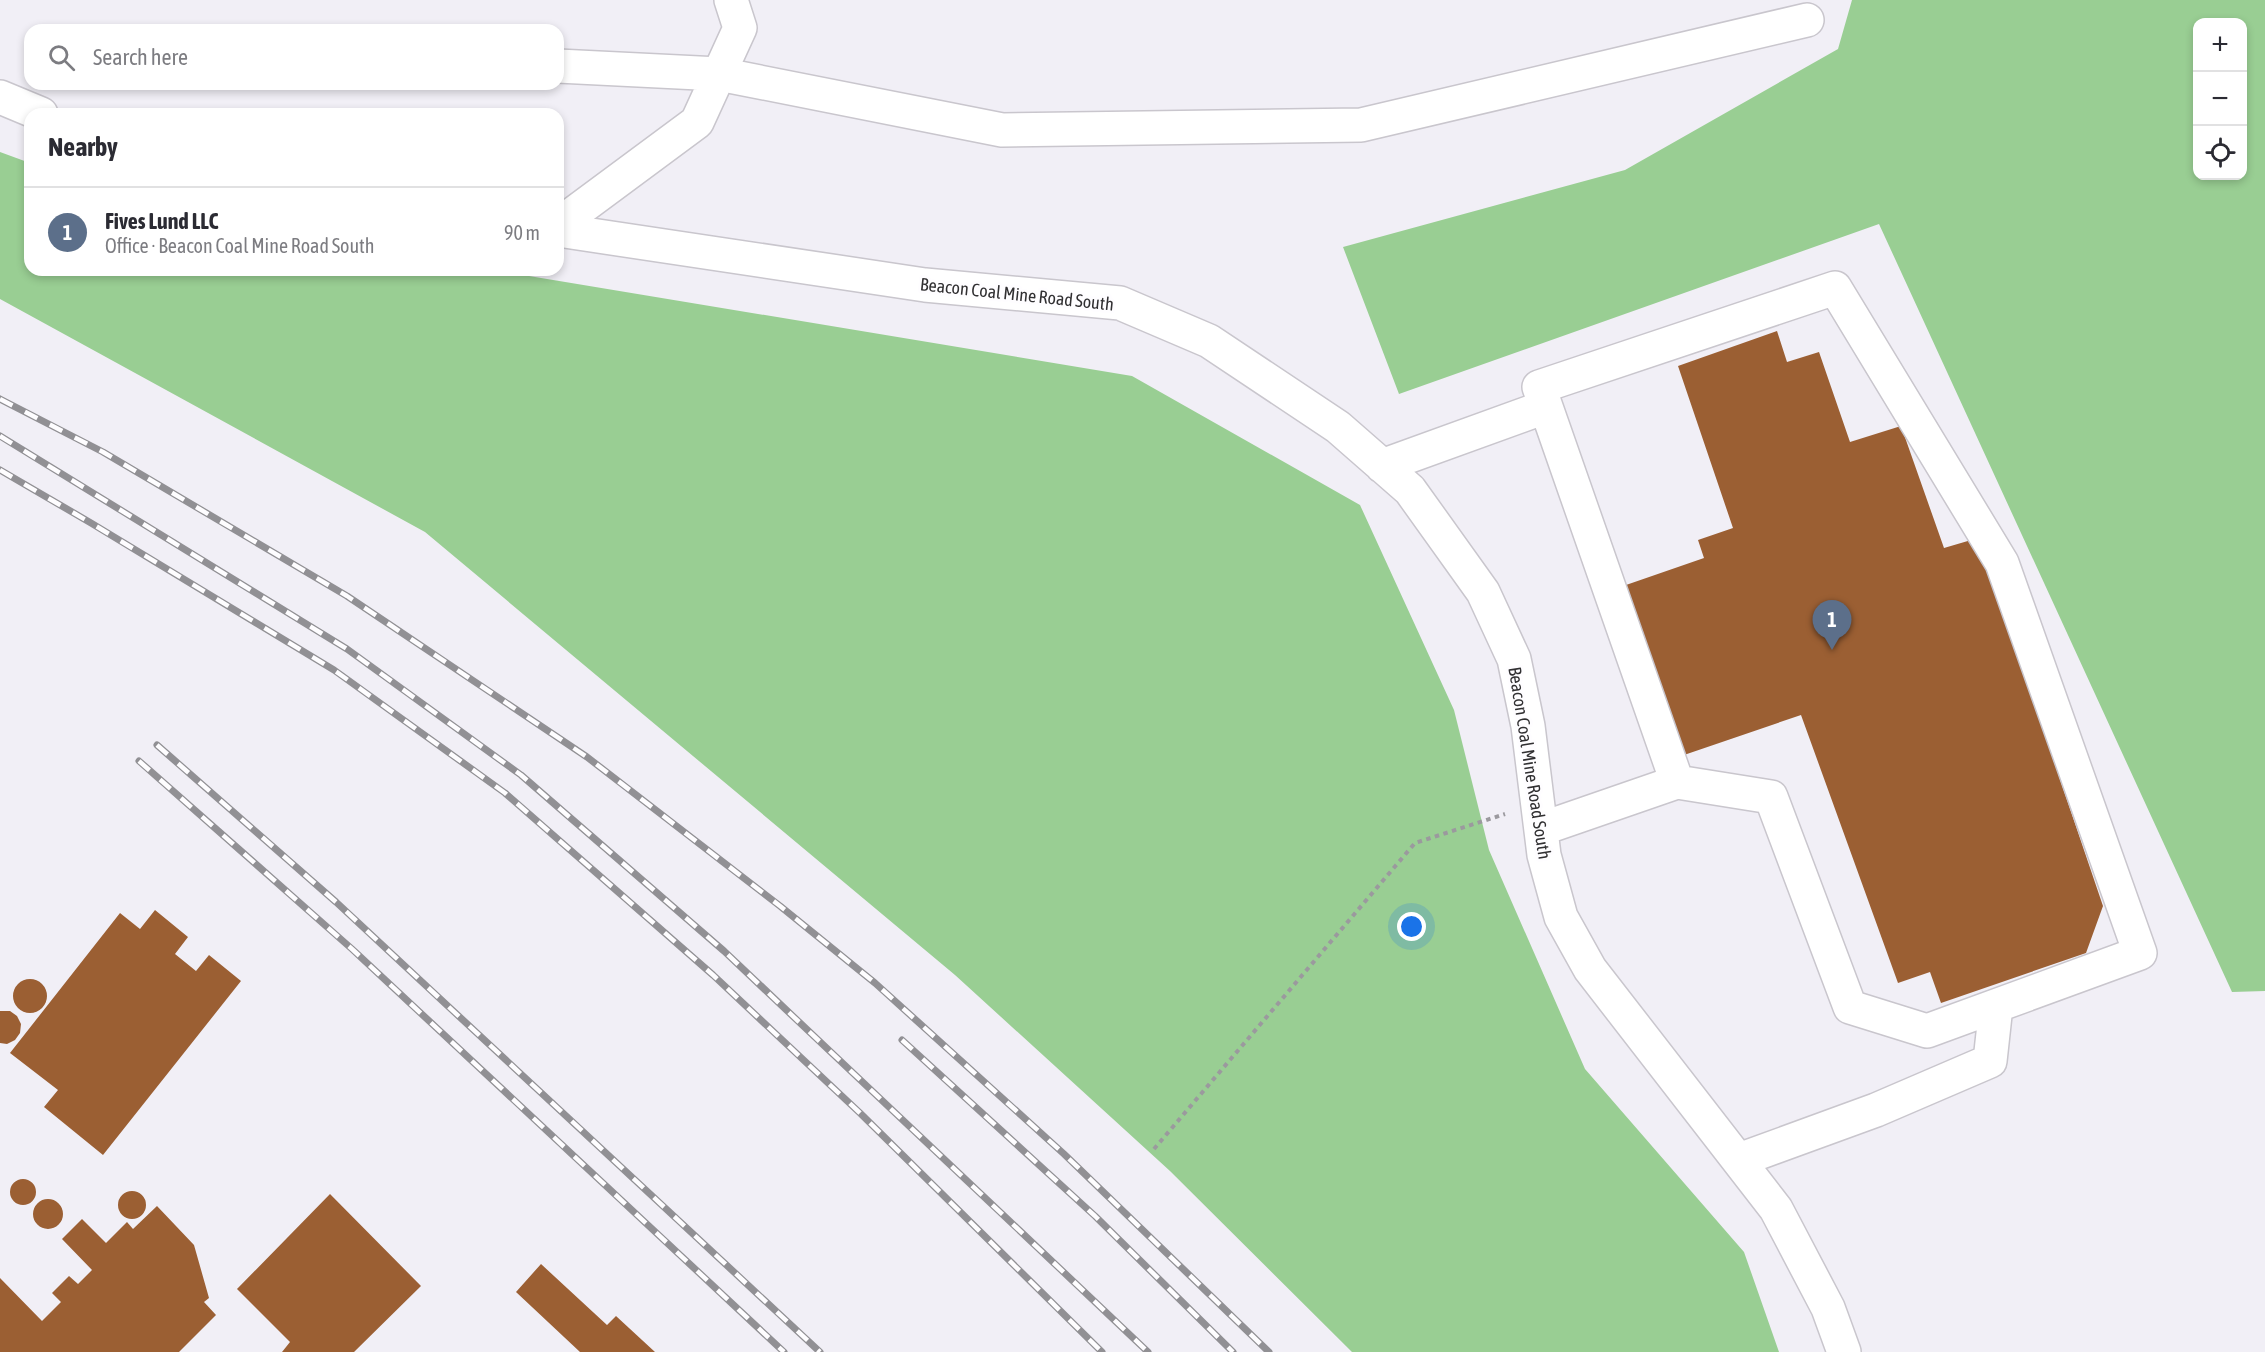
<!DOCTYPE html>
<meta charset="utf-8">
<style>
:root{--surface:#fff;--page:#f2f2f3;--text:#2b2b33;--muted:#7c7c81;--line:#e1e1e2;--accent:#327260}
body{margin:0;font-family:"Asap Condensed",sans-serif;background:var(--page);color:var(--text)}
.controls{position:absolute;right:18px;top:18px;display:grid;overflow:hidden;border-radius:12px;box-shadow:0 3px 9px #0003}
.controls button{width:54px;height:54px;display:grid;place-items:center;padding:0;border:0;border-bottom:2px solid var(--line);background:var(--surface);color:var(--text);font:30px sans-serif}
.you{position:absolute;left:1412px;top:927px;width:21px;height:21px;margin:-15px;border:4px solid #fff;border-radius:50%;background:#1a73e8;box-shadow:0 0 0 9px #1a73e833}
.badge{display:grid;place-items:center;width:39px;height:39px;border-radius:50%;background:var(--accent);color:#fff;font-size:20px;font-weight:700}
.pin{position:absolute;translate:-50% -50px;filter:drop-shadow(0 2px 3px #0008)}
.pin::after{content:'';position:absolute;top:32px;width:21px;height:18px;background:inherit;clip-path:polygon(0 0,100% 0,50% 100%)}
.list{margin:0;padding:0;list-style:none}
h2{display:flex;justify-content:space-between;align-items:center;height:78px;margin:0;padding:0 24px;font-size:26px}
h2 small{font-size:20px;font-weight:400;color:var(--muted)}
.list li{display:grid;grid-template-columns:39px 1fr auto;gap:18px;align-items:center;box-sizing:border-box;height:90px;padding:0 24px;border-top:2px solid var(--line)}
.list b{display:block;font-size:22px;white-space:nowrap}
.list p{margin:0;font-size:20px;white-space:nowrap;color:var(--muted)}
.list em{font-size:20px;font-style:normal;color:var(--muted)}
.icon{flex:none;width:33px;height:33px;fill:none;stroke:currentColor;stroke-width:2;stroke-linecap:round;stroke-linejoin:round}
.map{position:relative;flex:none;width:2265px;height:1352px;overflow:hidden}
.search{position:absolute;background:var(--surface);box-shadow:0 3px 9px #0003;left:24px;top:24px;width:540px;height:66px;display:flex;align-items:center;gap:15px;box-sizing:border-box;padding:0 21px;border-radius:18px;color:var(--muted);font-size:22px}
.panel{position:absolute;background:var(--surface);box-shadow:0 3px 9px #0003;left:24px;top:108px;width:540px;height:168px;border-radius:18px}
.map>svg:first-child{display:block}
.forest{fill:#99ce93;fill-rule:evenodd}
.building{fill:#9b5f33}
.lines{fill:none;stroke-linecap:round;stroke-linejoin:round}
.minor-casing{stroke:#c9c6cd;stroke-width:36}
.path{stroke:#9b999e;stroke-width:4;stroke-dasharray:4.5 4.5;stroke-linecap:butt}
.minor{stroke:#fff;stroke-width:33}
.rail-casing{stroke:#919094;stroke-width:7}
.rail{stroke:#fefdff;stroke-width:4.5;stroke-dasharray:14;stroke-linecap:butt}
.labels{text-anchor:middle;dominant-baseline:central;stroke-width:6;stroke-linejoin:round;paint-order:stroke}
.street-label{font-size:18px;fill:#313032;stroke:#fefdff}
</style>
<div class="map">
<svg width="2265" height="1352" viewBox="0 0 2265 1352">
<rect width="100%" height="100%" fill="#f1eff6"/>
<path class="forest" d="M1852 0H2265V991L2232 992 1879 224 1399 394 1343 247 1625 170 1838 49ZM2198 22H2242V176H2198Z
M0 152 30 163V270H493L1132 376 1360 505 1454 710 1489 850 1585 1069 1744 1252 1779 1352H1352L1170 1171 955 975 425 532 0 299Z"/>
<path class="building" d="M1777 331 1787 362 1819 352 1850 442 1901 426 1944 548 1978 538 2103 906 2086 953 1941 1003 1930 972 1898 983 1801 715 1684 755 1626 585 1704 558 1698 540 1733 528 1678 366Z
M155 910 188 937 175 954 196 971 209 955 241 981 103 1155 44 1107 58 1090 10 1053 120 913 140 929Z
M13 996a17 17 0 1 1 34 0a17 17 0 1 1-34 0Z
M0 1011H10L17 1016 21 1024 20 1033 15 1040 7 1044 0 1043Z
M10 1192a13 13 0 1 1 26 0a13 13 0 1 1-26 0Z
M118 1205a14 14 0 1 1 28 0a14 14 0 1 1-28 0Z
M330 1194 421 1286 354 1352H282L290 1342 237 1289Z
M33 1214a15 15 0 1 1 30 0a15 15 0 1 1-30 0Z
M157 1206 194 1245 209 1298 204 1302 216 1315 179 1352H0V1278L42 1321 61 1302 52 1293 69 1276 78 1284 92 1270 62 1239 82 1219 106 1243 127 1222 133 1229Z
M541 1264 607 1325 616 1316 655 1352H580L516 1292Z"/>
<g class="lines">
<g class="minor-casing">
<path id="minor" d="M558 66 719 74 1002 130 1361 125 1807 20
M0 97 41 114
M558 225 697 122 740 28 731 0
M558 230 925 285 1120 303 1209 341 1338 427 1410 490 1483 592 1514 659 1528 726 1544 855 1561 917 1590 969 1776 1209 1828 1308 1844 1352
M1382 466 1545 407
M1541 829 1677 782 1539 387 1835 288 2002 563 2140 953 1927 1031 1850 1007 1771 797 1677 782
M1739 1160 1876 1110 1990 1061 1996 1006"/>
</g>
<path class="path" d="M1154 1149 1415 843 1505 814"/>
<use href="#minor" class="minor"/>
<g class="rail-casing">
<path id="rail" d="M0 399 103 452 347 596 587 757 780 906 875 983 1064 1154 1269 1352
M0 436 347 649 521 775 724 951 1148 1352
M0 470 91 523 334 670 505 793 713 975 860 1113 1102 1352
M157 745 336 902 820 1352
M139 761 352 949 784 1352
M902 1040 1095 1216 1233 1352"/>
</g>
<use href="#rail" class="rail"/>
</g>
<g class="labels">
<g class="street-label">
<text transform="translate(1017 294) rotate(6)">Beacon Coal Mine Road South</text>
<text transform="translate(1530 763) rotate(81)">Beacon Coal Mine Road South</text>
</g>
</g>
</svg>
<div class="controls">
<button>+</button>
<button>−</button>
<button><svg class="icon" aria-label="locate" viewBox="0 0 24 24"><circle cx="12" cy="12" r="6"/><path d="M12 2v4M12 18v4M2 12h4M18 12h4"/></svg></button>
</div>
<div class="you"></div>
<div class="pin badge" style="left:1832px;top:650px;background:#5c6f8a">1</div>
<div class="search"><svg class="icon" aria-label="search" viewBox="0 0 24 24"><circle cx="10" cy="10" r="6"/><path d="M15 15l6 6"/></svg>Search here</div>
<section class="panel">
<h2>Nearby<small></small></h2>
<ul class="list">
<li><span class="badge" style="background:#5c6f8a">1</span><div><b>Fives Lund LLC</b><p>Office · Beacon Coal Mine Road South</p></div><em>90 m</em></li>
</ul>
</section>
</div>
